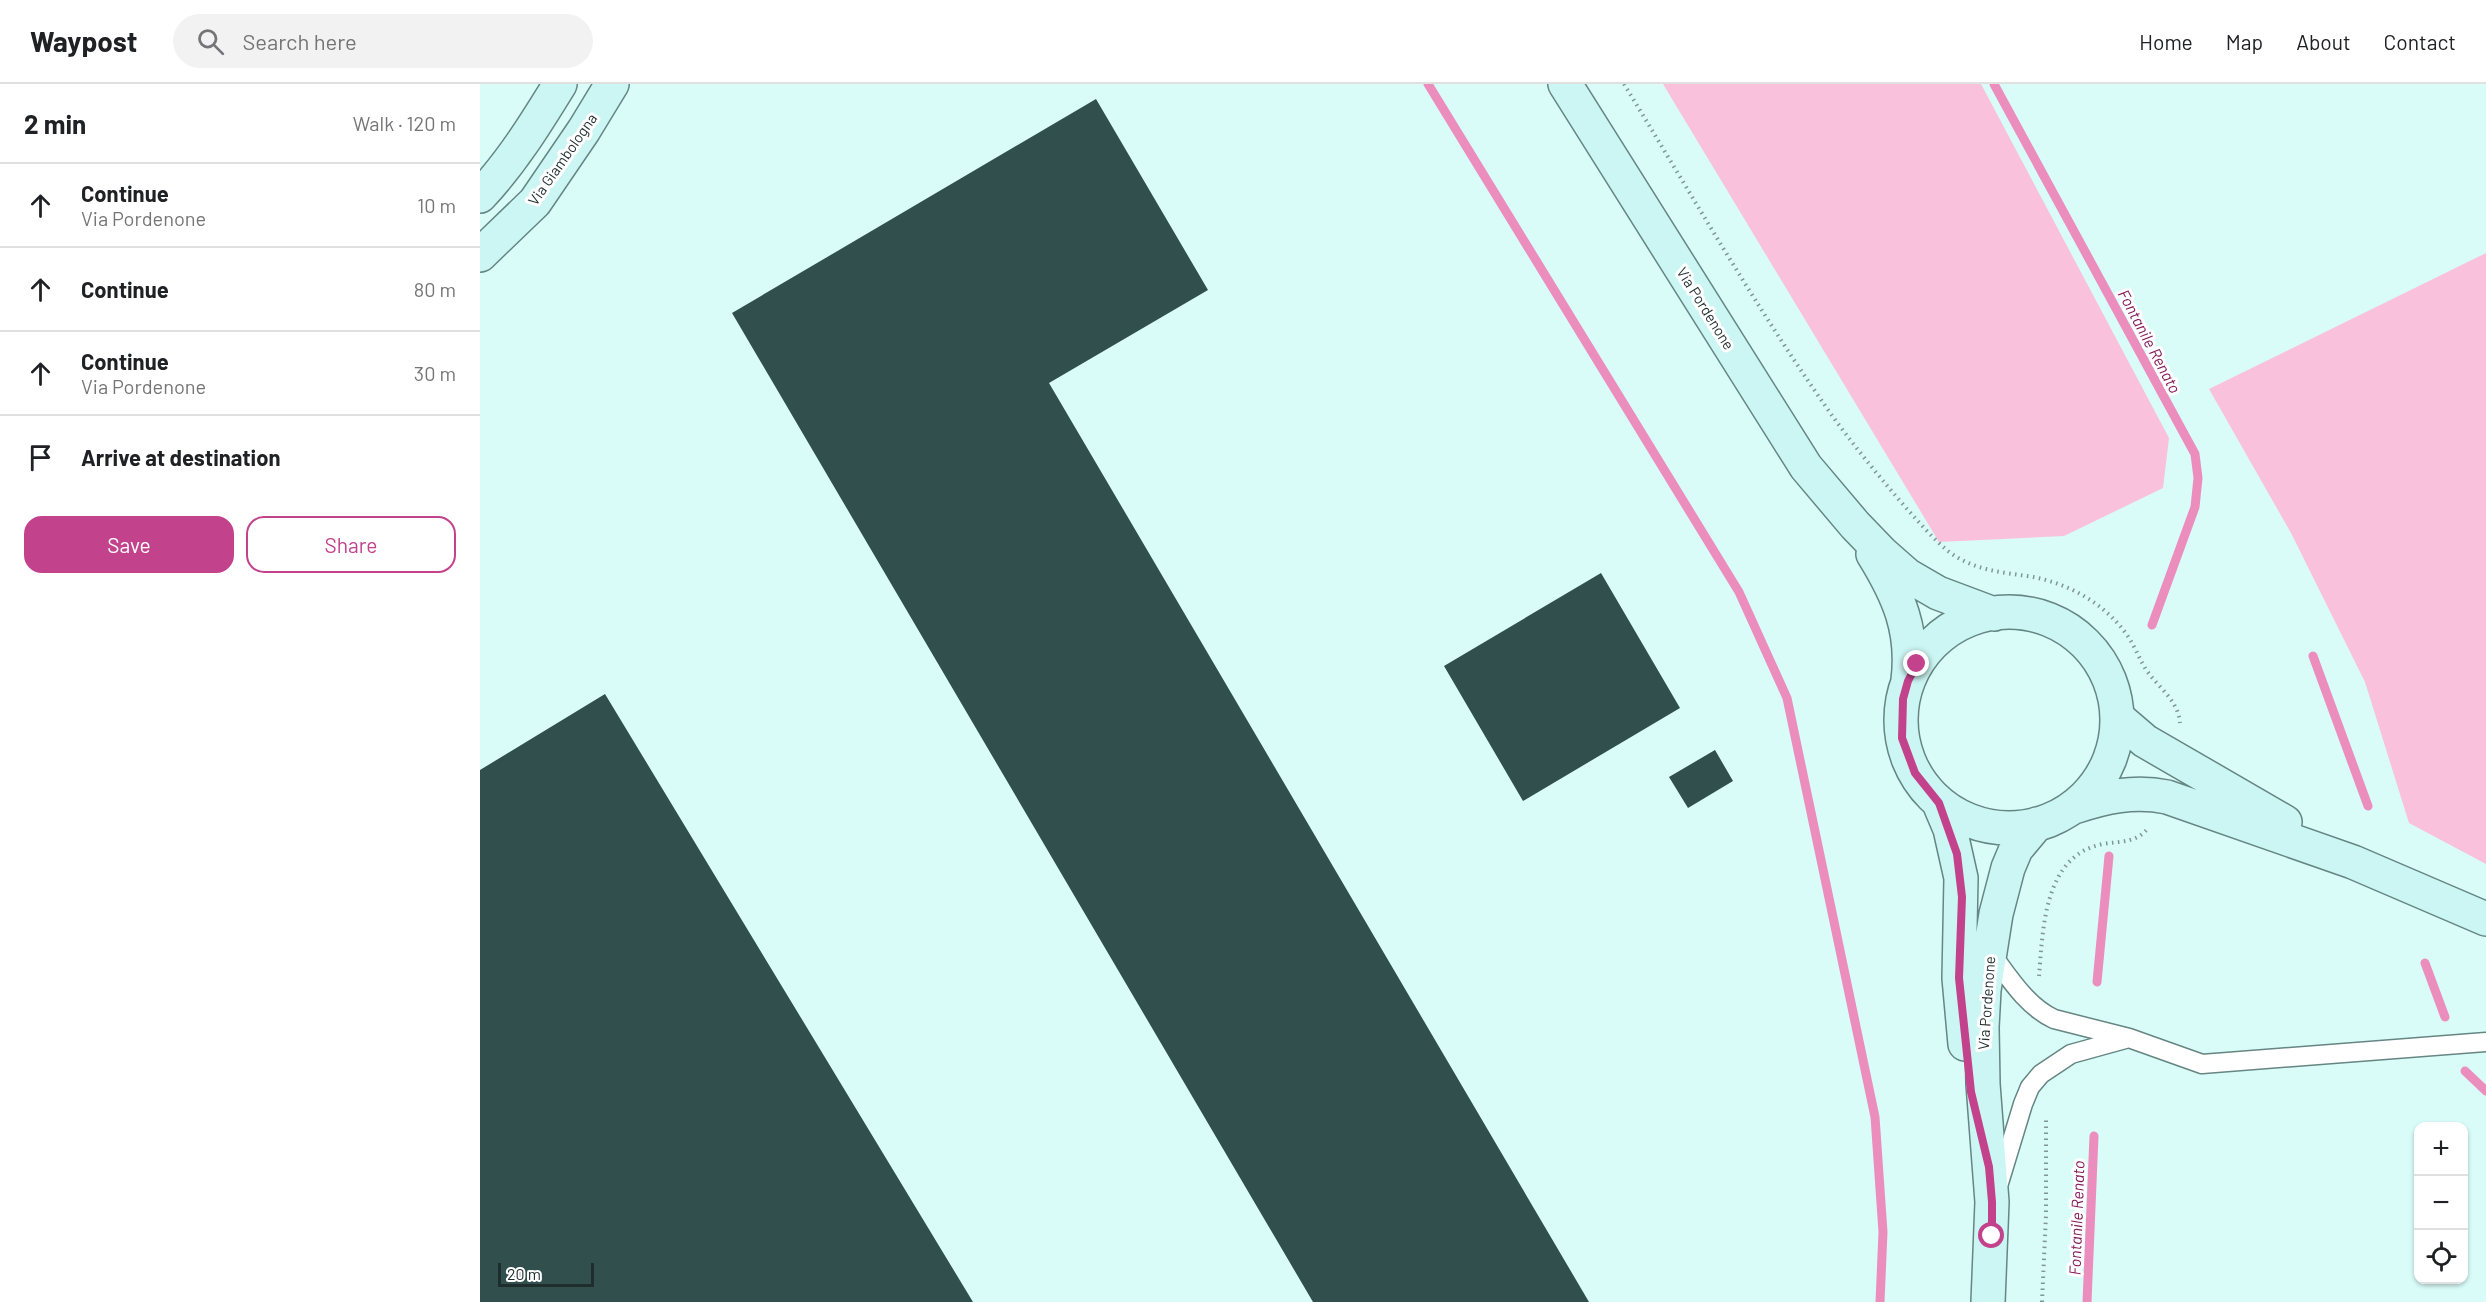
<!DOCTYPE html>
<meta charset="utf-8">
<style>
:root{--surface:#fff;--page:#f2f2f2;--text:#202124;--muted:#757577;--line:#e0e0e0;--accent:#c3428c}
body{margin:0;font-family:Barlow,sans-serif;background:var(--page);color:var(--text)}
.controls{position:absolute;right:18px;bottom:18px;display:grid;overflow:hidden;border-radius:12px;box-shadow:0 2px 4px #0004}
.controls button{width:54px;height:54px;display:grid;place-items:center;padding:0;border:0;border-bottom:2px solid var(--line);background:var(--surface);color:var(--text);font:30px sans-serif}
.scale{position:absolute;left:18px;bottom:15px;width:96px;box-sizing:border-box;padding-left:6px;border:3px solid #1f2d2c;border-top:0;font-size:16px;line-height:21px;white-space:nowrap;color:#1f2d2c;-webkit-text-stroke:4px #fff;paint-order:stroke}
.stop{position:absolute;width:18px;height:18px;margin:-14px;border:4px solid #c3428c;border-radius:50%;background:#fff}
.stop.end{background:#c3428c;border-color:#fff;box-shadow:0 2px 6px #0008}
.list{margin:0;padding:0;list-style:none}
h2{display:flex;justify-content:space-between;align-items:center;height:78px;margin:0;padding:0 24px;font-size:26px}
h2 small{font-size:20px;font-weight:400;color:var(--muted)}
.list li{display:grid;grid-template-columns:39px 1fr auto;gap:18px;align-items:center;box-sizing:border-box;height:84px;padding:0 24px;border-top:2px solid var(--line)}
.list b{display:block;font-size:22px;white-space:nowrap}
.list p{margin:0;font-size:20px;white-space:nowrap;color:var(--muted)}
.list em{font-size:20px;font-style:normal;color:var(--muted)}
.actions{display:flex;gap:12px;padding:18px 24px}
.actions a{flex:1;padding:14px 0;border:2px solid var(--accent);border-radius:18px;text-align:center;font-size:21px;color:var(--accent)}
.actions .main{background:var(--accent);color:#fff}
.icon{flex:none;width:33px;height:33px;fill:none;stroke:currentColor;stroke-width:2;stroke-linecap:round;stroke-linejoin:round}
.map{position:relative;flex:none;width:2006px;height:1218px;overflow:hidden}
header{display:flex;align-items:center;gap:36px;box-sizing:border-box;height:84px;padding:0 30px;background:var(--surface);border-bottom:2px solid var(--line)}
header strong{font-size:28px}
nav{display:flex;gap:33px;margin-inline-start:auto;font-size:21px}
.search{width:420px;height:54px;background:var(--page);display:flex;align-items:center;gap:15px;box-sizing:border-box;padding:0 21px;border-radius:33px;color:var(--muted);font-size:22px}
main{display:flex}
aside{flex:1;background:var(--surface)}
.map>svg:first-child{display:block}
.green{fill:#f9c1db}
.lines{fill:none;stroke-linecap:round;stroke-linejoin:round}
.stream{stroke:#eb8ebd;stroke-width:9}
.building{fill:#304f4d}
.lane-casing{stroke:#658683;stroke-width:21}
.secondary-casing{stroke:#658683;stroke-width:36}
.path{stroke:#7e9795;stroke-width:4;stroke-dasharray:1.5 4.5;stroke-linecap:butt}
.lane{stroke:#fff;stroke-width:18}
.secondary{stroke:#ccf6f3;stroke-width:33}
.route{stroke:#c3428c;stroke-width:8}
.labels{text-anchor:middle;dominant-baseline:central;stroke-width:6;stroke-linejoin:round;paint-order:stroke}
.street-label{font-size:15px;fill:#1f2d2c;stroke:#fff}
.water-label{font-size:16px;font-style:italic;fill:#84185a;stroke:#fff}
</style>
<header>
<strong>Waypost</strong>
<div class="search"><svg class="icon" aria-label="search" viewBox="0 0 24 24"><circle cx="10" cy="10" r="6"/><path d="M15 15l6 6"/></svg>Search here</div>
<nav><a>Home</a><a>Map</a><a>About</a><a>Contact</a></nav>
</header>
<main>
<aside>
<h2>2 min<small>Walk · 120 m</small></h2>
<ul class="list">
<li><svg class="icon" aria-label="ahead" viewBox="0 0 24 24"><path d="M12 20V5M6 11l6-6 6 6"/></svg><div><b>Continue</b><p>Via Pordenone</p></div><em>10 m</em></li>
<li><svg class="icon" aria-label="ahead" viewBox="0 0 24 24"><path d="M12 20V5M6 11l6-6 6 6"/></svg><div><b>Continue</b></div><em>80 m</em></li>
<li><svg class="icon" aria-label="ahead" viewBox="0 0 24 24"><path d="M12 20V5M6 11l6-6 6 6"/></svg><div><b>Continue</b><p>Via Pordenone</p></div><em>30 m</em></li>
<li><svg class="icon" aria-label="arrive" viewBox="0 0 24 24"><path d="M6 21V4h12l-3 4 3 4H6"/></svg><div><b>Arrive at destination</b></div></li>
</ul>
<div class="actions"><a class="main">Save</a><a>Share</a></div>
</aside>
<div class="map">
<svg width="2006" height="1218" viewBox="0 0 2006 1218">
<rect width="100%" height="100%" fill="#d9fcf9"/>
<path class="green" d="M1183 0H1501L1689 354 1683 404 1584 452 1459 458Z
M2006 169V780L1929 739 1885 598 1811 449 1729 305Z"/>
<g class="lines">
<path class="stream" d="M948 0 1259 508 1307 614 1395 1033 1403 1148 1400 1218
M1514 0 1715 370 1718 394 1715 423 1672 541
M1833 572 1888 722
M1945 879 1965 933
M1617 898 1629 772
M1985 987 2006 1007
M1607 1218 1614 1052"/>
</g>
<path class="building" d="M616 15 728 206 569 299 1109 1218H833L252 229Z
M1121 489 1200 624 1043 717 964 582Z
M125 610 493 1218H0V686Z
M1235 666 1253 697 1208 724 1189 693Z"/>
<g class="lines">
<g class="lane-casing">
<path id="lane" d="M1510 868C1528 892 1546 922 1574 935L1649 954 1591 970 1561 990 1550 1003 1543 1020 1519 1099
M1649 954 1722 980 2006 958"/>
</g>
<g class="secondary-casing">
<path id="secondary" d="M1085 0 1326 383 1375 441 1402 469 1427 491 1458 509 1514 530
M0 112C32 78 56 39 80 0
M0 171 55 118 104 46 132 0
M1393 470C1419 512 1434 547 1428 596
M1421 636a108 108 0 1 1 216 0a108 108 0 1 1-216 0Z
M1637 633 1665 657 1805 738
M1459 719 1470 745 1481 794 1479 894 1485 960
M1594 723C1624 713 1654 706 1687 713L1873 778 2006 835
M1508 1218 1512 1118 1503 1000 1502 943 1504 906 1516 830 1528 784 1536 765 1557 740"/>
</g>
<path class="path" d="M1144 0C1213 113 1279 229 1356 337 1379 368 1402 396 1427 425 1440 439 1453 455 1468 467 1494 487 1522 488 1553 493 1590 500 1625 520 1647 551 1655 562 1659 575 1667 587 1679 604 1698 616 1700 639
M1559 892C1563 844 1564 771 1623 760 1641 757 1657 759 1669 743
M1562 1218 1566 1131V1036"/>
<use href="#lane" class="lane"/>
<use href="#secondary" class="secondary"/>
</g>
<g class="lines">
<path class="route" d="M1437 580 1428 597 1423 615 1422 654 1435 689 1459 719 1477 770 1482 813 1479 894 1491 1008 1509 1083 1512 1118V1152"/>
</g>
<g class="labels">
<g class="street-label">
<text transform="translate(82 75) rotate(-55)">Via Giambologna</text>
<text transform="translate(1226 224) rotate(58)">Via Pordenone</text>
<text transform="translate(1506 919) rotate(-86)">Via Pordenone</text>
</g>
<g class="water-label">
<text transform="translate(1670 257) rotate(62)">Fontanile Renato</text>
<text transform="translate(1596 1134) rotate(-88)">Fontanile Renato</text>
</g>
</g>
</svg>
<div class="controls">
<button>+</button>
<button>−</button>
<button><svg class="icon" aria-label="locate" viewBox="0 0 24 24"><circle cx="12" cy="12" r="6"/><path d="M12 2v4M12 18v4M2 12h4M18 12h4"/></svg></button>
</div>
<div class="scale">20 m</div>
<div class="stop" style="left:1512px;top:1152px"></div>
<div class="stop end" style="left:1437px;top:580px"></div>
</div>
</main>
